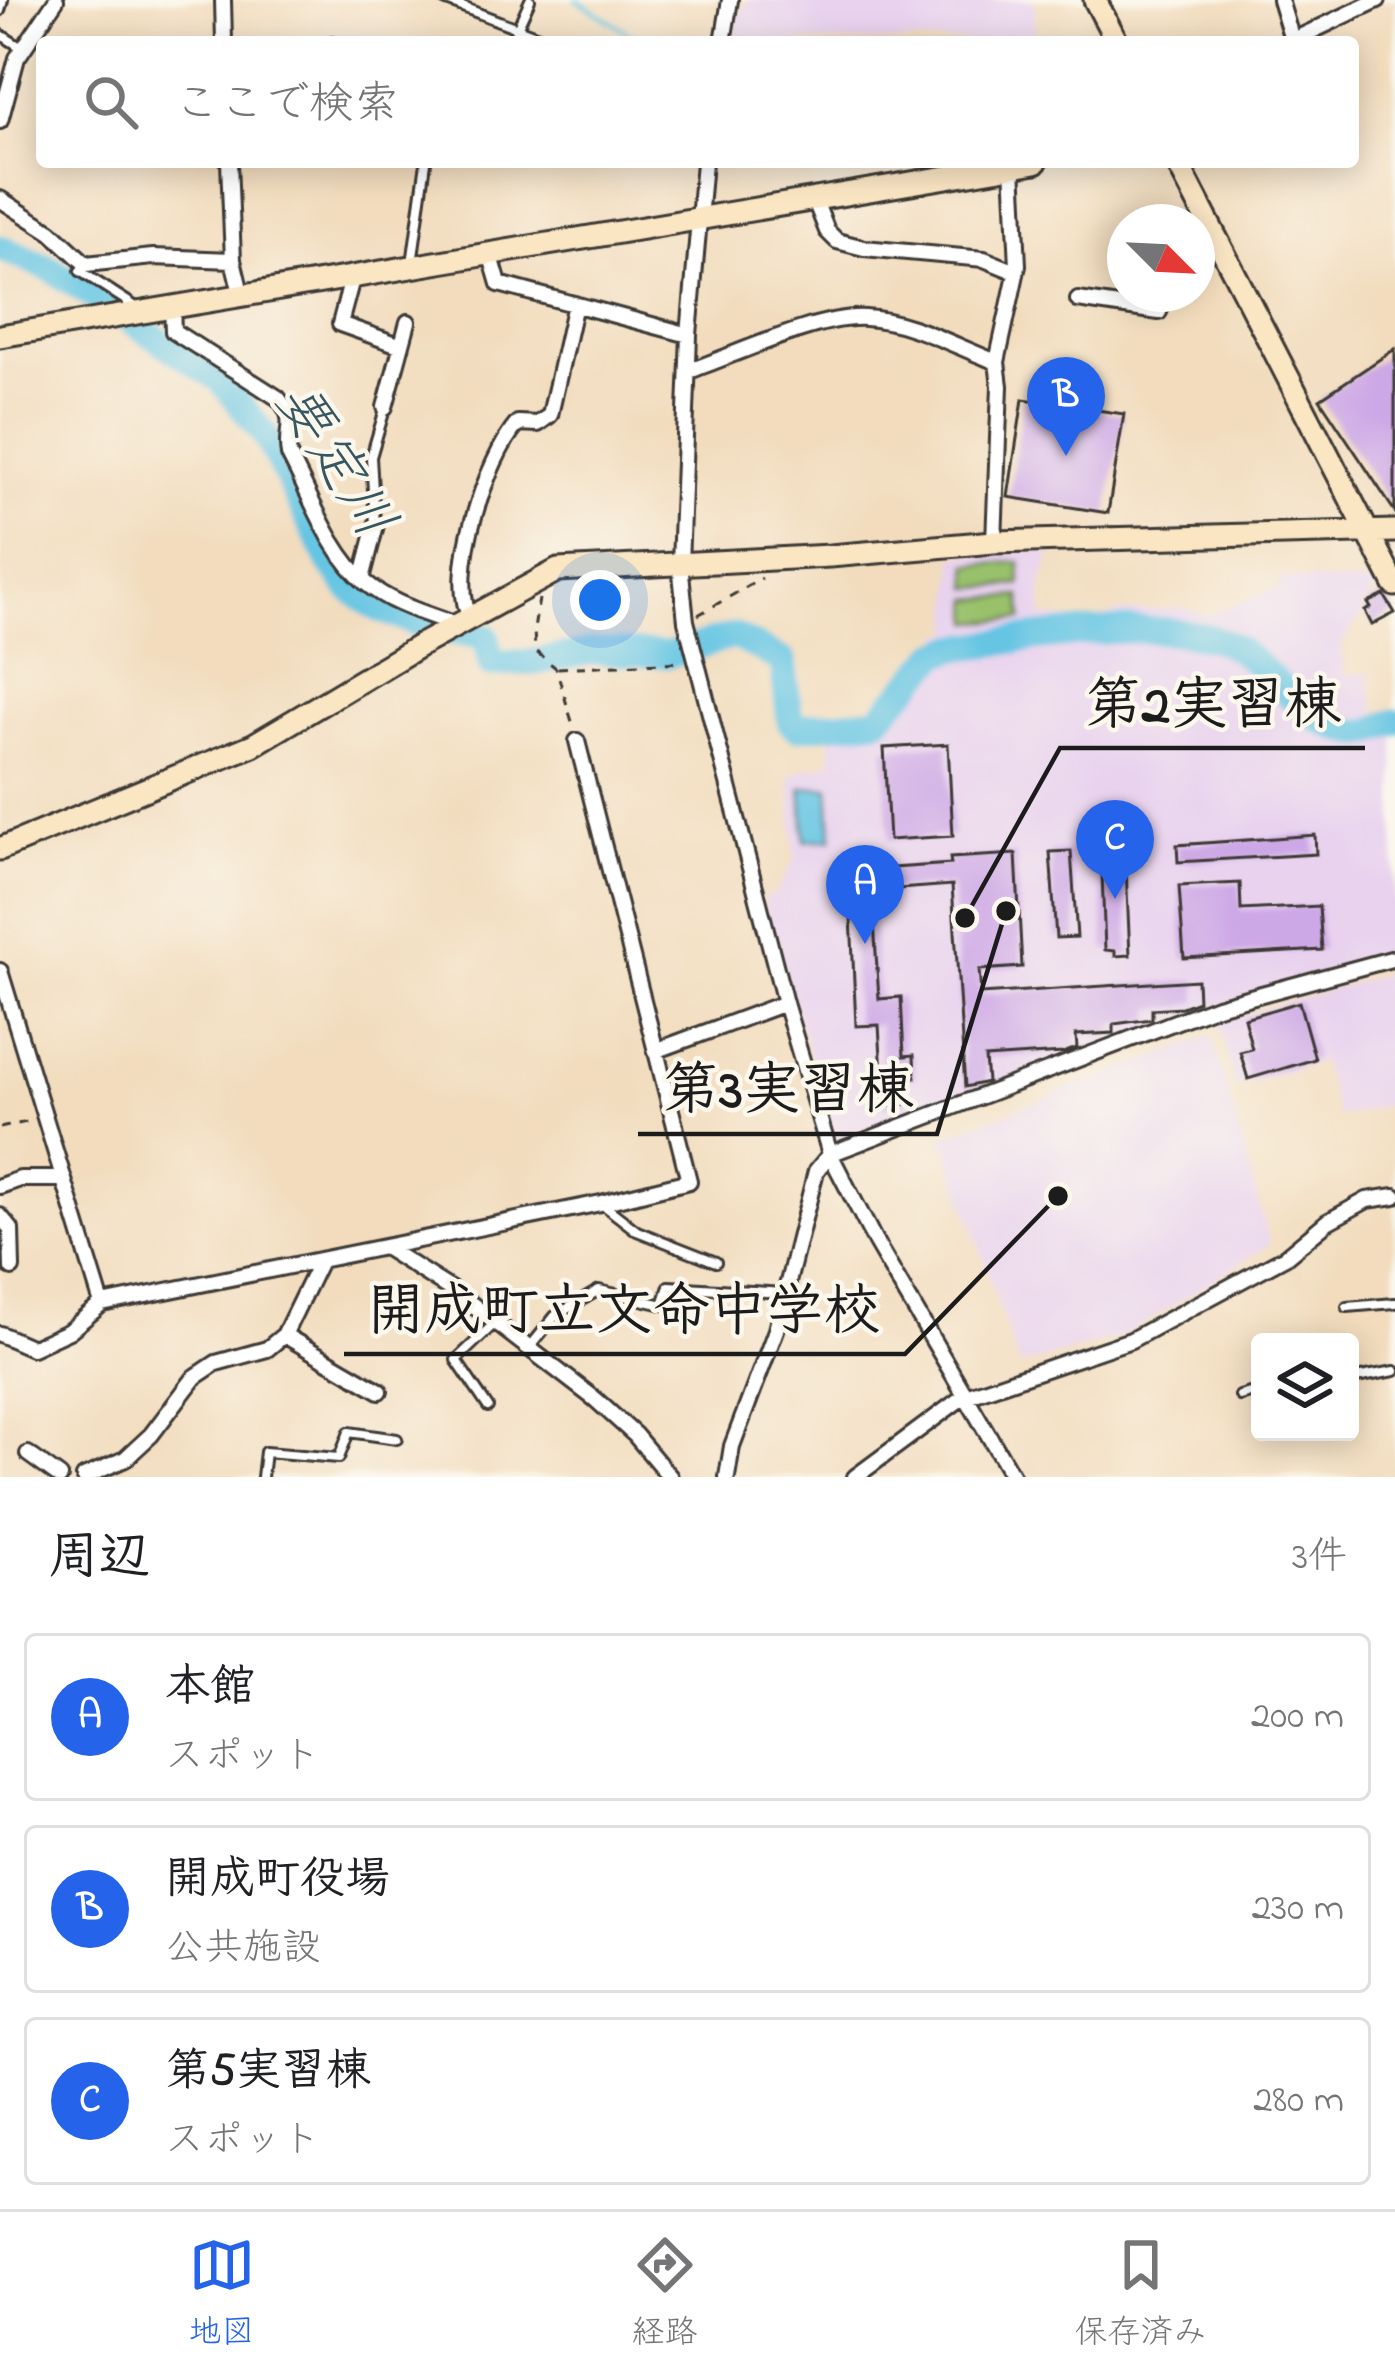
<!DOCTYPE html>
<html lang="ja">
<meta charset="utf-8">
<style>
:root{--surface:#fff;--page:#f6f6f6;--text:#202124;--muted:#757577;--line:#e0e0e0;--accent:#2563eb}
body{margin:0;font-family:"Indie Flower","Klee One",sans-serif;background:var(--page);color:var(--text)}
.controls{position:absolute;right:36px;bottom:36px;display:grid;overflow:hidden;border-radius:12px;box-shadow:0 6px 30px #0003}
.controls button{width:108px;height:108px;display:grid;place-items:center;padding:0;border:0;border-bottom:3px solid var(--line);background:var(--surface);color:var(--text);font:60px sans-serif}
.compass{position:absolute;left:1107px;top:204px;width:108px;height:108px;border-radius:50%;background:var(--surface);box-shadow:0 6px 30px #0003;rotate:114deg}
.you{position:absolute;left:600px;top:600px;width:42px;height:42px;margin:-30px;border:9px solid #fff;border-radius:50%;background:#1a73e8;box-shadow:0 0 0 18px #1a73e833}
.badge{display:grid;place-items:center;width:78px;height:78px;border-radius:50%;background:var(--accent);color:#fff;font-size:39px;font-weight:700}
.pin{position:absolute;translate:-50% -99px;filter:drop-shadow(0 3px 6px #0008)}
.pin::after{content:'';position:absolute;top:63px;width:42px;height:36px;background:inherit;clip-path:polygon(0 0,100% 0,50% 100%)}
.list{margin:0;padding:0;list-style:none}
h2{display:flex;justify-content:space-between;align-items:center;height:156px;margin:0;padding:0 48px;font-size:51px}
h2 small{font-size:39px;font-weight:400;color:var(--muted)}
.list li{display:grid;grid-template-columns:78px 1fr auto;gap:36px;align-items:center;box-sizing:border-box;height:168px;margin:0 24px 24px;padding:0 24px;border:3px solid var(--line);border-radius:12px}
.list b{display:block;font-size:45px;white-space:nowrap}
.list p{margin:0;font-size:39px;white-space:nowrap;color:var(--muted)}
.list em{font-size:39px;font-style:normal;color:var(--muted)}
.icon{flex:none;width:66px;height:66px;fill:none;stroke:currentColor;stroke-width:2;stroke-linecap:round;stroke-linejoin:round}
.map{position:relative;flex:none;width:1395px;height:1477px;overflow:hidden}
.search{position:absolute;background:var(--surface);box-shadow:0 6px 30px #0003;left:36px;right:36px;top:36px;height:132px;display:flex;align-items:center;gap:30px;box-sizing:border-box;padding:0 42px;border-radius:12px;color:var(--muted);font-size:45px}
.sheet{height:732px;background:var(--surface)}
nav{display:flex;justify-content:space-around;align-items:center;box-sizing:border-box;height:168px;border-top:3px solid var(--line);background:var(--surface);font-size:33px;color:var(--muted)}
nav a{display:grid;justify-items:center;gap:6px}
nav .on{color:var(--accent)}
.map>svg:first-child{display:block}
.built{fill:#e8d2ee}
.green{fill:#99c16c;stroke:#5a6e44;stroke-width:3}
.water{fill:#65c5e3;stroke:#407080;stroke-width:3}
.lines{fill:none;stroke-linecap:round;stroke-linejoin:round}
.stream{stroke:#65c5e3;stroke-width:4.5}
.river{stroke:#65c5e3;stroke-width:27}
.building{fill:#cda8e6}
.lane-casing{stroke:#3c3934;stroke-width:14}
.street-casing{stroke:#3c3934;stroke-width:20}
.secondary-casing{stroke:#3c3934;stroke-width:27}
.path{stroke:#3c3934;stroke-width:3;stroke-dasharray:9 9;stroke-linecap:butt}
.lane{stroke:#fff;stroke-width:8}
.street{stroke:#fff;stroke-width:14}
.secondary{stroke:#fbe6c4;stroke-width:21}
.labels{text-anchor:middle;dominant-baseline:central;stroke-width:9;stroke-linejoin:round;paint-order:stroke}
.water-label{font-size:57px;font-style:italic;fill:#365762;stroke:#fbf7ec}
.leader{fill:none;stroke:#1c1c1c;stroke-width:4.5}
.callout-dot{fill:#1c1c1c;stroke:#fbf7ec;stroke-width:4.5}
.callout-label{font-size:57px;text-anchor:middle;font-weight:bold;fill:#1c1c1c;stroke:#fbf7ec;stroke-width:9;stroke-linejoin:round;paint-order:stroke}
</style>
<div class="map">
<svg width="1395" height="1477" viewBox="0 0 1395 1477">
<rect width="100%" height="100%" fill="#fbf7ec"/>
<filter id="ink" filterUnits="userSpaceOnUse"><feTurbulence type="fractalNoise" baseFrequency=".00833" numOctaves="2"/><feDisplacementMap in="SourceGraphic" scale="24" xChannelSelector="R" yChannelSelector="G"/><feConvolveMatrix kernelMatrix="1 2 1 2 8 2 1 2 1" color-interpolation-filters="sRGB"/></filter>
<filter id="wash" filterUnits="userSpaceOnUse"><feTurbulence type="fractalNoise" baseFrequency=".004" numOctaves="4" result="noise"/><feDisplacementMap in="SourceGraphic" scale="48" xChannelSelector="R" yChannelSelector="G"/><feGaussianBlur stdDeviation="2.7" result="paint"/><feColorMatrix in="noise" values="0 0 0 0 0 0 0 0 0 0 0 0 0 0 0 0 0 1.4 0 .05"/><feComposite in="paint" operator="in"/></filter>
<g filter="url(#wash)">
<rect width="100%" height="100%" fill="#f2dcbd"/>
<path class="built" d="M747 0H1034L1036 42H734L738 12 747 6Z
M1052 550 1041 590 1043 617 1096 621 1098 617 1113 616V613L1182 608 1208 615 1278 588 1282 578 1375 585 1360 618 1342 643 1341 658 1345 676 1368 673 1378 722 1366 726 1369 734 1373 737 1395 727V955L1190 1014 837 1144 762 898 775 894 795 859 790 777 803 769 831 763 829 723 870 718 888 705 943 645 942 633H952L954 556Z
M1395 971V1103L1338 1117 1321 1062 1235 1087 1219 1022Z
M1212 1036 1270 1244 1124 1336 1019 1366 943 1137Z"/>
<path class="green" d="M1020 562 1021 585 970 588 969 565Z
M1021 596 1023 619 972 622 971 599Z"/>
<path class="water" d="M829 787 832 839 805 841 802 788Z"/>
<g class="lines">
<path class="stream" d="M577 0 643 42"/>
<path class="river" d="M0 248 53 270 220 380 265 435 331 564 351 590 379 609 427 628 487 637 491 664 536 662 594 651 668 655 734 636 783 661 790 722 796 727 878 719 938 654 956 648C1028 639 1156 616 1223 642 1269 660 1299 727 1361 733 1372 734 1383 724 1395 722"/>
</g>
<g id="blocks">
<path class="building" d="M1395 349V512L1320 399Z
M1023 399 1124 414 1108 513 1008 497Z
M1384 595 1395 613 1372 625 1365 611 1371 608 1368 603Z
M948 744 953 836 889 840 884 748Z
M1315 835 1316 854 1178 862 1177 845Z
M1125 847 1130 955 1115 956V951L1105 950 1101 848Z
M1071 851 1077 937 1056 938 1050 852Z
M1016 854 1022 967 979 970 981 994 1197 980 1198 1001 1182 1007 1152 1009V1019L1114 1024V1033L1076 1035 1077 1048 1063 1053 985 1058 987 1082 965 1087 952 885 872 891 879 999 901 997 904 1056 914 1055 915 1078H906L908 1104 884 1106 879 1025 856 1026 849 871 951 864 950 858Z
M1240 883 1241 910 1319 906 1322 950 1184 958 1179 886Z
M1299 1002 1315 1059 1248 1079 1240 1052 1252 1049 1244 1018Z"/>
</g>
</g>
<g filter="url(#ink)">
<use href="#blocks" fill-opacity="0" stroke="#3c3934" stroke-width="3"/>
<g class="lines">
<g class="lane-casing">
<path id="lane" d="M444 0 554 42
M0 11 3 0
M0 34 22 48
M332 42V41
M511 42 530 0
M412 264 426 162
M85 265 80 271 136 307
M375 524 371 457 385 409
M601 1203 637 1231 716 1262
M1347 1307 1395 1303
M530 1347 555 1316 599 1290 663 1305 669 1286 784 1293
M1350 1379 1395 1371
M1240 1396 1260 1390
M488 1407 456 1360 494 1324
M262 1477 265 1452 339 1458 349 1432 397 1439"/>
</g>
<g class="street-casing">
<path id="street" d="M223 0 224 42
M1280 0 1292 40
M723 42 730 0
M1289 42 1378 0
M0 121 17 58 56 0
M229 162 233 260 241 293
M704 162 689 335 680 564 686 621 785 1003 830 1154 876 1243 1013 1477
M814 198 827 231 837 241 864 248 984 259 1016 272
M0 199 51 232 86 264 153 257 233 260
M490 253 499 284 689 335
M1197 253 1215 236
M353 275 340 324 399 345
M1078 300 1159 312 1166 294
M172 305 173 331 278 398C299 422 284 428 289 455 311 496 330 553 366 583 392 605 428 614 459 626
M689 371C735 355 819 315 865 318 909 320 956 347 997 362
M385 407 408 322
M994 542 1000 386 997 362 1018 265 1013 166
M362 579 376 525
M471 619C446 577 487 458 518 423L538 424 550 415 575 304
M0 971 102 1304 601 1203 689 1181 577 741
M655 1051 785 1003
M0 1186 20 1179H63
M0 1216 11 1229 12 1268
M384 1247 461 1296 595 1399 635 1435 670 1477
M0 1334 32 1348 69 1331 102 1304
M284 1335 380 1391
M28 1454 60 1477
M84 1477 125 1459 151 1435 195 1377 216 1363 267 1349 284 1335 320 1261
M727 1477 732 1446 776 1330 816 1171 830 1154 1217 1006 1395 958
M855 1477 963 1397 1131 1340 1285 1257 1327 1222 1367 1200 1395 1196"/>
</g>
<g class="secondary-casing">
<path id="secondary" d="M1095 0 1117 42
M1177 162 1395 585
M0 336 1036 162
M0 849 253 745 419 646 558 570 830 556 994 542 1395 531"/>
</g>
<path class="path" d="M539 599 534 629 535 651 556 668 573 725
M698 615 762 578
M558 668 680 662
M0 1128 31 1121"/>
<use href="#lane" class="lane"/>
<use href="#street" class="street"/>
<use href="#secondary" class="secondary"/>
</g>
</g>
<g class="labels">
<g class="water-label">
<text transform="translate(332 462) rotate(58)">要定川</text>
</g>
</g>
<path class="leader" d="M965 918L1060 748H1365M1006 911L937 1134H638M1058 1196L905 1354H344"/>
<g class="callout-dot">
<circle cx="965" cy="918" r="12"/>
<circle cx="1006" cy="911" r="12"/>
<circle cx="1058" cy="1196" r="12"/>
</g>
<g class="callout-label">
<text x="1213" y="722">第2実習棟</text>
<text x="788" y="1107">第3実習棟</text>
<text x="624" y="1328">開成町立文命中学校</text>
</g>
</svg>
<div class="controls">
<button><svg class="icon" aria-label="layers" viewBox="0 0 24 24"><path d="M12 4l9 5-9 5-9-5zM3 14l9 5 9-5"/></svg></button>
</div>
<svg class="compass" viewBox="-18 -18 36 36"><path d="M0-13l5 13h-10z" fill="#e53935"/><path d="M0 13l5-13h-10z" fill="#757577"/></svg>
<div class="you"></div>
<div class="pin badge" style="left:865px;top:944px">A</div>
<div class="pin badge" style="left:1066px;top:456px">B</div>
<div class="pin badge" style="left:1115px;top:899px">C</div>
<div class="search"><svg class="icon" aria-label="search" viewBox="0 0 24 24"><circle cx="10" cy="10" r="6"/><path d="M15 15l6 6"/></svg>ここで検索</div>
</div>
<section class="sheet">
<h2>周辺<small>3件</small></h2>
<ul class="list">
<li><span class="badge">A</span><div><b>本館</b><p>スポット</p></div><em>200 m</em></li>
<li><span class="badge">B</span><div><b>開成町役場</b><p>公共施設</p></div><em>230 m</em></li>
<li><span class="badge">C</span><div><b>第5実習棟</b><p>スポット</p></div><em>280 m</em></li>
</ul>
</section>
<nav>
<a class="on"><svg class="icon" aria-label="map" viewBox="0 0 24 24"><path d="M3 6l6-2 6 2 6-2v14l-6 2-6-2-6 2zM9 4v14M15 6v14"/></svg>地図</a>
<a><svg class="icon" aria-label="directions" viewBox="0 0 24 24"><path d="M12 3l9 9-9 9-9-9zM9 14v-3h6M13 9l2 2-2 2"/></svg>経路</a>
<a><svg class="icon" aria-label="saved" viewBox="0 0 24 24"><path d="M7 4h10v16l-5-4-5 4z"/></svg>保存済み</a>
</nav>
